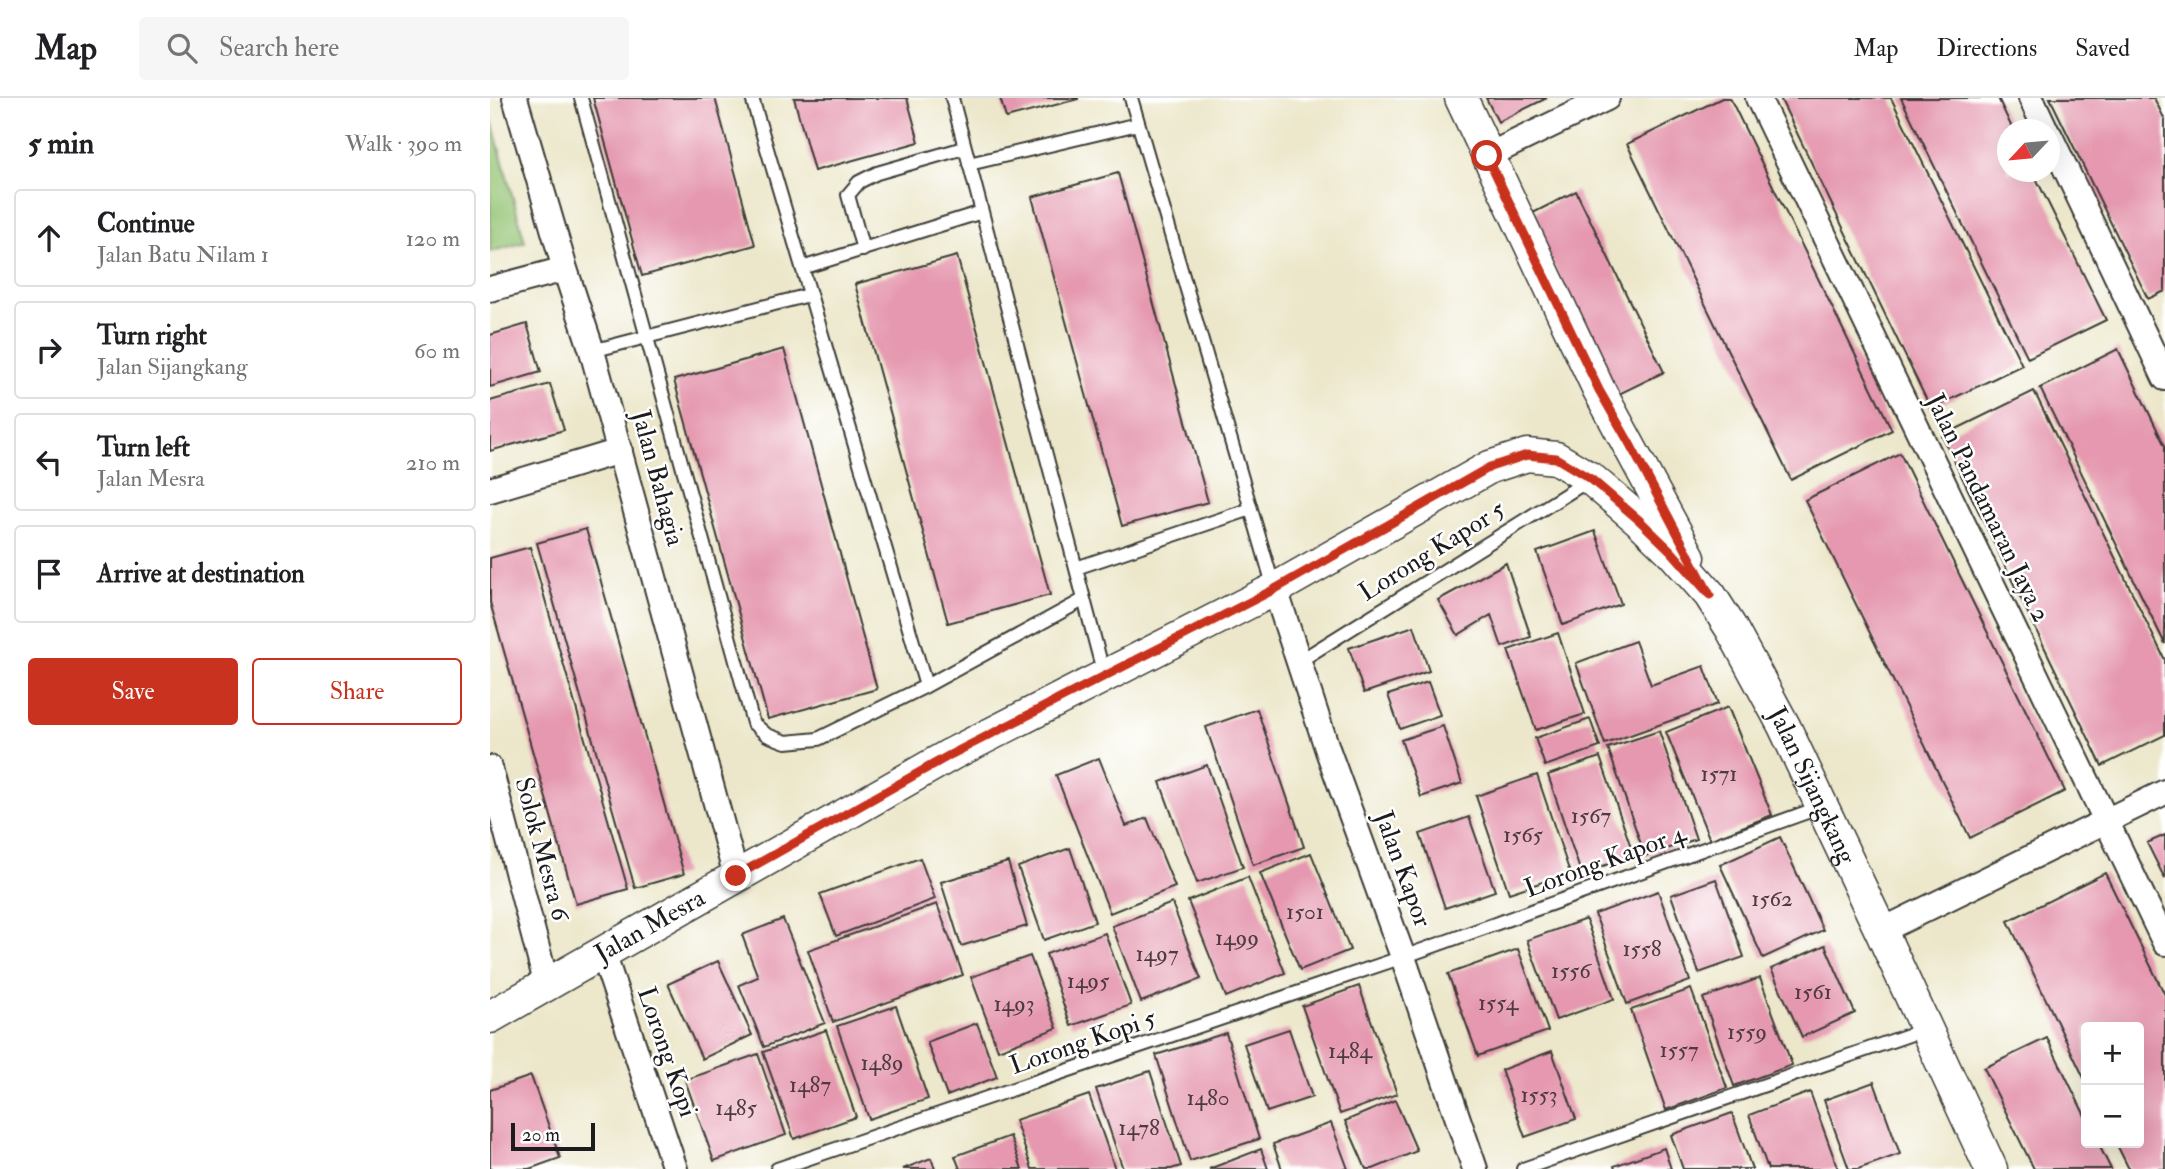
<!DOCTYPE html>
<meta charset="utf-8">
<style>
:root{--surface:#fff;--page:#f6f6f6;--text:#202124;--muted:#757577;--line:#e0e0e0;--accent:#c8321e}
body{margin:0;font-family:"IM FELL Double Pica",serif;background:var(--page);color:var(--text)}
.controls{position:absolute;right:21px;bottom:21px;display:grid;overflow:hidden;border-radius:7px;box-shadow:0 7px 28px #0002}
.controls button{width:63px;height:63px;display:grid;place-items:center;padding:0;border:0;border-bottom:2px solid var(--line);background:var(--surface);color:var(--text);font:35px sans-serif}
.compass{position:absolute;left:1507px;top:21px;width:63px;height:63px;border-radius:50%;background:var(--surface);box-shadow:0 7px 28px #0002;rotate:244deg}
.scale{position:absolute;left:21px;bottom:18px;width:84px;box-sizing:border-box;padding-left:7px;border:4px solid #1c1c1c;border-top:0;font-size:19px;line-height:24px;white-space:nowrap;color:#1c1c1c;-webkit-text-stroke:5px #fff;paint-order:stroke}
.stop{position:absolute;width:21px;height:21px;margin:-16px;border:5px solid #c8321e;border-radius:50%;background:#fff}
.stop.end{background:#c8321e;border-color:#fff;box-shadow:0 2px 7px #0008}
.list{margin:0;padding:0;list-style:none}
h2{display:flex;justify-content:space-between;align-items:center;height:91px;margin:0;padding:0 28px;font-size:30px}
h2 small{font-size:23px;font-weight:400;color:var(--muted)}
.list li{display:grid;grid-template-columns:46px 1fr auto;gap:21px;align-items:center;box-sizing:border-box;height:98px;margin:0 14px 14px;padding:0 14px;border:2px solid var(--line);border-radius:7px}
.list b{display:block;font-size:26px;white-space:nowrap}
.list p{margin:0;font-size:23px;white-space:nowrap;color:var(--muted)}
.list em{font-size:23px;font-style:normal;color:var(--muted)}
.actions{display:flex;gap:14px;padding:21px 28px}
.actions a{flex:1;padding:16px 0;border:2px solid var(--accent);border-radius:7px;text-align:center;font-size:24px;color:var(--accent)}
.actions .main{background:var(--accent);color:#fff}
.icon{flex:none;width:38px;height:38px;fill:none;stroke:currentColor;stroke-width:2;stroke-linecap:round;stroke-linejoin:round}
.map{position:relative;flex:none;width:1675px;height:1071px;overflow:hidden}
header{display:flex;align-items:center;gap:42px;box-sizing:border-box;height:98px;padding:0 35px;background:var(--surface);border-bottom:2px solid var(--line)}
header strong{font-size:33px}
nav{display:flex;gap:38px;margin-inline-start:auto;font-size:24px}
.search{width:490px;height:63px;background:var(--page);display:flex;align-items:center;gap:18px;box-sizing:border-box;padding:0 24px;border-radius:7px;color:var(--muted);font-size:26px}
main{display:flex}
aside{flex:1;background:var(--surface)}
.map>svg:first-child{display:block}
.green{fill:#95c474;stroke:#587048;stroke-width:2}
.building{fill:#e598af}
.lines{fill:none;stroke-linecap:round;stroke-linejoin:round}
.service-casing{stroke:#3b3a36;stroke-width:16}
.minor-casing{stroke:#3b3a36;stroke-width:28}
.tertiary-casing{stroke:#3b3a36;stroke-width:35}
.service{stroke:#fff;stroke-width:12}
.minor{stroke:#fff;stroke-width:24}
.tertiary{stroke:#fff;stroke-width:32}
.route{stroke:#c8321e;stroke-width:9}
.labels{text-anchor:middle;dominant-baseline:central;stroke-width:5;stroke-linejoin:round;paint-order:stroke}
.number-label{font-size:23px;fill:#4e3b41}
.street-label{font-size:26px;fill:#1c1c1c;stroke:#fff}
</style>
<header>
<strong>Map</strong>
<div class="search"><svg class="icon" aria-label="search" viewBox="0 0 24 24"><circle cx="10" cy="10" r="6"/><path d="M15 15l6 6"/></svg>Search here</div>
<nav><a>Map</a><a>Directions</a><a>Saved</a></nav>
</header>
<main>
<aside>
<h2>5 min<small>Walk · 390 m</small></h2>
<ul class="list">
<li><svg class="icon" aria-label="ahead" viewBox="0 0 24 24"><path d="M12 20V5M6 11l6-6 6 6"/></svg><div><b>Continue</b><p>Jalan Batu Nilam 1</p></div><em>120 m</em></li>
<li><svg class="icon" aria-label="right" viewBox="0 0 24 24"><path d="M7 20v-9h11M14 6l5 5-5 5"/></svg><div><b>Turn right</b><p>Jalan Sijangkang</p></div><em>60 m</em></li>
<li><svg class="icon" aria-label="left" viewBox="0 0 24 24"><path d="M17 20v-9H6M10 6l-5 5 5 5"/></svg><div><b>Turn left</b><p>Jalan Mesra</p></div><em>210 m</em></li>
<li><svg class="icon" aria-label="arrive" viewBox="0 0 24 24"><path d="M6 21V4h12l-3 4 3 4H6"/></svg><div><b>Arrive at destination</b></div></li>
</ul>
<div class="actions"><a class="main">Save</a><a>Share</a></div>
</aside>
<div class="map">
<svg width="1675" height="1071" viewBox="0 0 1675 1071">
<rect width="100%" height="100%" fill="#fff"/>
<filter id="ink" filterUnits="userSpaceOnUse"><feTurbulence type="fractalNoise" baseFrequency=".0143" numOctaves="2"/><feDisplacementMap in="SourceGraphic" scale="14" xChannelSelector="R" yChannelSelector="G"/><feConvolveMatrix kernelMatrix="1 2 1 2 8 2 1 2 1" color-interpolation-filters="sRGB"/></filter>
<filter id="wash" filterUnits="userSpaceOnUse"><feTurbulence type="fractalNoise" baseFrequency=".00686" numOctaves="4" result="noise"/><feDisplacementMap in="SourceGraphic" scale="28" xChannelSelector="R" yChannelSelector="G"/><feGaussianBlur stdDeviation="1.57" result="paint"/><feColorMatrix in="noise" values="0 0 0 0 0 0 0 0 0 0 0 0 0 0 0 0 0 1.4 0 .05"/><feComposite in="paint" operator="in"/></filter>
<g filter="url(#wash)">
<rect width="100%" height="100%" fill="#ece7ca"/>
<path class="green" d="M0 17 35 144 0 154Z"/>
<g id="blocks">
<path class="building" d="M103 0H225L265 147 152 178Z
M304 0H417L429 44 324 73Z
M510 0H588V1L516 20Z
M996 0H1057L1008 24Z
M1232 0H1240L1402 332 1301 382 1137 46Z
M1290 0H1401L1532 267 1441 311Z
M1411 0H1508L1523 32H1518V74H1543L1616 222 1538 260Z
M1560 0H1664L1675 22V193L1658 201Z
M628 75 718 404 632 428 542 99Z
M1086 93 1174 274 1127 297 1039 117Z
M467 158 560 497 458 525 365 186Z
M37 226 51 274 0 289V237Z
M294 251 387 591 278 621 184 282Z
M1628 251 1675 348V546L1550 290Z
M60 286 74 332 0 353V303Z
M1544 293 1675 562V637L1612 668 1452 338Z
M1410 355 1575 693 1480 740 1315 402Z
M96 431 194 776 145 790 47 445Z
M1105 433 1131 506 1073 527 1047 454Z
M40 449 138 791 86 806 0 504V460Z
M1016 465 1041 539 1012 549 1001 517 968 537 948 502Z
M924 528 939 573 874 595 859 550Z
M1068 535 1095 616 1046 632 1018 552Z
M1145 543 1161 587 1214 568 1228 606 1115 646 1086 565Z
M938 584 950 617 910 631 898 597Z
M1238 609 1282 717 1220 742 1176 634Z
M767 611 814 749 763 767 716 629Z
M1100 621 1110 649 1055 668 1045 640Z
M953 628 972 685 931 699 911 642Z
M1169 633 1206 741 1155 758 1118 650Z
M1110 659 1144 758 1091 775 1058 677Z
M609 660 636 728 657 720 685 789 620 815 566 677Z
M717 667 753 769 707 785 670 684Z
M1047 677 1080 775 1019 795 986 698Z
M979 719 1005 793 955 810 930 736Z
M1675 737V781L1657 745Z
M1290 739 1333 832 1273 860 1230 767Z
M580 750 605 824 554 842 528 769Z
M821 755 860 852 810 872 770 775Z
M430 760 445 801 346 838 330 796Z
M518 764 537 828 471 848 451 784Z
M1615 775 1675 897V1071H1639L1626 1045H1649V929H1596V984L1518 823Z
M758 779 795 875 736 899 698 803Z
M1226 781 1254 859 1209 875 1181 797Z
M1168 793 1200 883 1137 906 1105 816Z
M682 805 711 881 651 904 622 828Z
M447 806 473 877 343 924 318 852Z
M293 821 335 925 274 949 249 887 268 879 252 837Z
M1096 821 1124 901 1066 922 1037 842Z
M615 835 641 907 581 928 556 856Z
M1335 847 1365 915 1312 939 1281 871Z
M1028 851 1058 933 988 958 958 876Z
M540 858 567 930 508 952 481 879Z
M228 863 262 937 212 961 178 886Z
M1270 880 1302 967 1244 988 1213 900Z
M869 888 907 996 850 1016 812 908Z
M1201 891 1237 990 1176 1012 1141 912Z
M406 908 438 1001 379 1021 347 928Z
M487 925 507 979 457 998 437 944Z
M799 931 822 999 777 1014 754 946Z
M336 932 366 1019 304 1041 273 954Z
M736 935 769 1041 700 1063 666 957Z
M1557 940 1596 1020V1045H1608L1621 1071H1544L1494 970Z
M1062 953 1086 1021 1035 1039 1011 972Z
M268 956 296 1037 224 1063 195 982Z
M660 973 691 1068 681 1071H633L606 991Z
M41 978 70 1060 39 1071H0V992Z
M1384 984 1410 1056 1368 1071H1359L1334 1002Z
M1320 994 1348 1071H1278L1259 1017Z
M599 997 625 1071H542L525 1022Z
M905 1002 927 1053 883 1071H876L855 1023Z
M1242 1015 1262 1071H1193L1181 1037Z
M841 1025 858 1071H792L783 1046Z
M520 1038 532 1071H470L465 1058Z
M1174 1050 1181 1071H1125L1124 1068Z
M771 1051 778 1071H719Z
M441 1060 445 1071H413Z"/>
</g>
</g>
<g filter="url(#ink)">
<use href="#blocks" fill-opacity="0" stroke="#3b3a36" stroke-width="2"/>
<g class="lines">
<g class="service-casing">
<path id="service" d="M91 0 263 625 277 637 296 644 328 641 436 588 593 502
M262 0 436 588
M462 0 614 577
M641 0 784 490
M479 66 648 26
M373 152 358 97 369 84 387 75 474 50
M312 170 492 114
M102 253 319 197
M586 470 761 411
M808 564 1099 382
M287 1071 913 859 1331 709
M1033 1071 1436 931"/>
</g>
<g class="minor-casing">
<path id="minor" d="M25 0 75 171 102 253 246 778
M1268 0 1675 845
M1541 0 1556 32
M1560 38 1675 280
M997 58 1117 0
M0 191 75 171
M0 392 130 353
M785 491 838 653 913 859 985 1071
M0 670 57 888
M1391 833 1675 694
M113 855 185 1071"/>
</g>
<g class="tertiary-casing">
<g id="tertiary">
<path d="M971 0 1109 292 1199 459"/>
<path id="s1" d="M0 919 460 657 785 491 1000 369 1037 357 1066 360 1101 381 1149 422 1181 453 1220 497 1241 530 1294 628 1391 833 1501 1071"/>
</g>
</g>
<use href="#service" class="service"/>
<use href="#minor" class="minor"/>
<use href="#tertiary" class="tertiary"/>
</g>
</g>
<g class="lines" filter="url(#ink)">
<path class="route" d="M246 778 460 657 785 491 1000 369 1037 357 1066 360 1101 381 1149 422 1181 453 1220 497 1141 348 1109 292 997 58"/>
</g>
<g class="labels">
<g class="number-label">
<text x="1229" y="675">1571</text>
<text x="1101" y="717">1567</text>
<text x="1033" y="736">1565</text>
<text x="1282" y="800">1562</text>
<text x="815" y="813">1501</text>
<text x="747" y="839">1499</text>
<text x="1152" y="850">1558</text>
<text x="667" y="855">1497</text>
<text x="1081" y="872">1556</text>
<text x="598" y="882">1495</text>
<text x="1323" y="893">1561</text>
<text x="1008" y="904">1554</text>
<text x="524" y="905">1493</text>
<text x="1257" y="933">1559</text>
<text x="1189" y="951">1557</text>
<text x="860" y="952">1484</text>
<text x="392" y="964">1489</text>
<text x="320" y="986">1487</text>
<text x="1049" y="996">1553</text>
<text x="718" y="999">1480</text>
<text x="246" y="1009">1485</text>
<text x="649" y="1029">1478</text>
</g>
<g class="street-label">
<text transform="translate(168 380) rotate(75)">Jalan Bahagia</text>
<text transform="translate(1498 410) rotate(64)">Jalan Pandamaran Jaya 2</text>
<text transform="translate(942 453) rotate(-32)">Lorong Kapor 5</text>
<text stroke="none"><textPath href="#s1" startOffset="1633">Jalan Sijangkang</textPath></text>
<text transform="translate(52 751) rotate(75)">Solok Mesra 6</text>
<text transform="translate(1115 763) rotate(-20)">Lorong Kapor 4</text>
<text transform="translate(913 771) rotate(70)">Jalan Kapor</text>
<text stroke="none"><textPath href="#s1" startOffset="184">Jalan Mesra</textPath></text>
<text transform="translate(593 944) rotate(-19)">Lorong Kopi 5</text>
<text transform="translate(177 954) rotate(71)">Lorong Kopi</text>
</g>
</g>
</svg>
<div class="controls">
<button>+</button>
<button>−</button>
</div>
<svg class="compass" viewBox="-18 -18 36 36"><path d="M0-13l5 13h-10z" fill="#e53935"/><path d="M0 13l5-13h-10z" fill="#757577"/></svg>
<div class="scale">20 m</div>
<div class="stop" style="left:997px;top:58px"></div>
<div class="stop end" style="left:246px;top:778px"></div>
</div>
</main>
